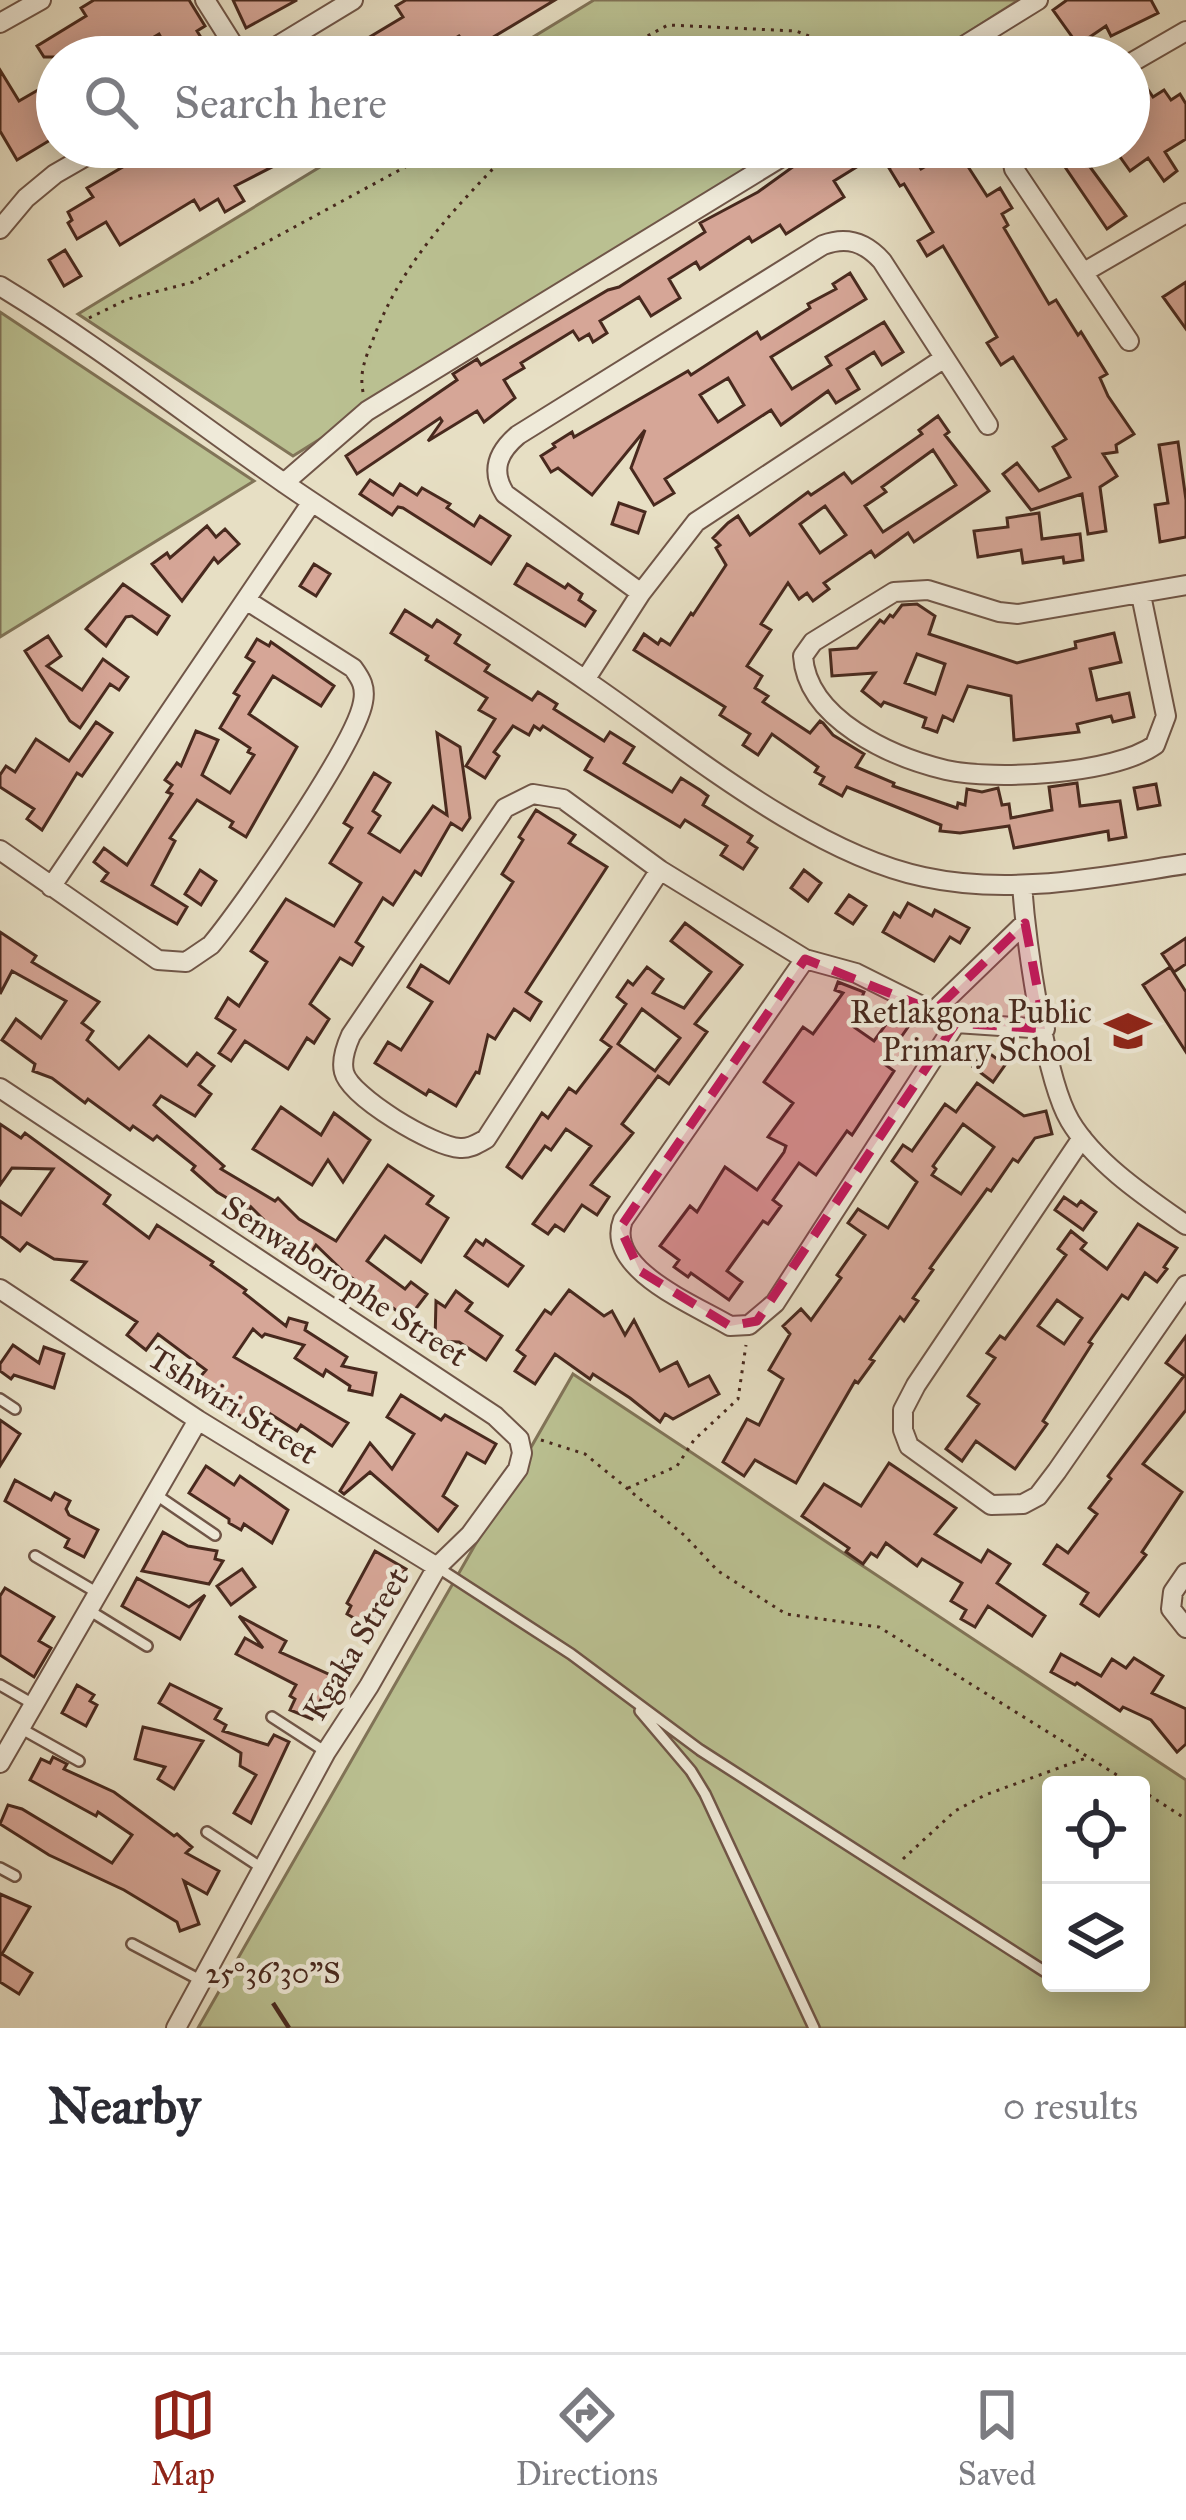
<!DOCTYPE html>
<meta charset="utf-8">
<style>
:root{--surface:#fff;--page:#f7f7f7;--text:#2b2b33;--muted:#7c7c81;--line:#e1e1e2;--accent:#8f2418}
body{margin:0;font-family:"IM FELL Great Primer",serif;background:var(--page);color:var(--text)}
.controls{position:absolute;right:36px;bottom:36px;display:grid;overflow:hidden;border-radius:12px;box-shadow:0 6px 30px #0003}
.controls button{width:108px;height:108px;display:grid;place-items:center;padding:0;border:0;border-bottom:3px solid var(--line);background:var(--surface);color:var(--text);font:60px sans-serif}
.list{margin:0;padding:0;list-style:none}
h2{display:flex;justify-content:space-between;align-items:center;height:156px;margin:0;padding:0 48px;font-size:51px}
h2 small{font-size:39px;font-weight:400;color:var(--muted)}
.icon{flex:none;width:66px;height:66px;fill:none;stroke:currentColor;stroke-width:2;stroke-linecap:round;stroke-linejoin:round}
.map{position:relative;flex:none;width:1186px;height:2028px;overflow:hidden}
.search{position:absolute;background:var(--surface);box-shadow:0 6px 30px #0003;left:36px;right:36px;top:36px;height:132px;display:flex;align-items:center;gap:30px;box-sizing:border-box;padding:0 42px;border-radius:66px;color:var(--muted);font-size:45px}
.sheet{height:324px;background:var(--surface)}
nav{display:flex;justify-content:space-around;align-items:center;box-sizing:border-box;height:168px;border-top:3px solid var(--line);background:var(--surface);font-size:33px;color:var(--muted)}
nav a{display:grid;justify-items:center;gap:6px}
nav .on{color:var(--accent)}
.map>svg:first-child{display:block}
.green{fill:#bac091;stroke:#817458;stroke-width:3;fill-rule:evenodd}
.building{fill:#d6a697;stroke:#48291e;stroke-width:3;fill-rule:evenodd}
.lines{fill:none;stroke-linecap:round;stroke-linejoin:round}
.service-casing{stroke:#705648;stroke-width:14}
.minor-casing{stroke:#705648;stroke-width:22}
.path{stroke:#48291e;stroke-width:3;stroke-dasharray:3 6;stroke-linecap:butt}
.service{stroke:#efead9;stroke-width:9}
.minor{stroke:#efead9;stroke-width:18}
.marked{fill:#c2185b;fill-opacity:0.2;stroke:#c2185b;stroke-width:9;stroke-dasharray:24 15;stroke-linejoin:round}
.ticks{fill:none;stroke:#48291e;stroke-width:4.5}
.labels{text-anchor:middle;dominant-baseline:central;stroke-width:9;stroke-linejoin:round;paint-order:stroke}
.poi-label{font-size:33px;fill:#48291e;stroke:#efead9;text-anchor:end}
.street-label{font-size:33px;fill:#48291e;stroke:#efead9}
.ticks-label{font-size:30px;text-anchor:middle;fill:#48291e;stroke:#efead9;stroke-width:9;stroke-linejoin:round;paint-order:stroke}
</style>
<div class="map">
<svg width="1186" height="2028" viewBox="0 0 1186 2028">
<rect width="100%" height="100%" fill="#e7dfc4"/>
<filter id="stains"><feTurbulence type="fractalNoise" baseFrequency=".00167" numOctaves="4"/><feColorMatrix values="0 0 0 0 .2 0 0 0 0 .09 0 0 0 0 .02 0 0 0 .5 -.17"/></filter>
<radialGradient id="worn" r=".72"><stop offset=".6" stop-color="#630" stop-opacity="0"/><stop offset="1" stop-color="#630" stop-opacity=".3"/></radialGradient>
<path class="green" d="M594 0H1019L929 57H500Z
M353 147H785L293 456 78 314Z
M0 312 254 481 0 637Z
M573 1374 1186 1780V2028H198ZM1051 1785H1141V1983H1051Z"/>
<path class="building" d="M94 0H189L205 26 197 31 205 44 184 57H172L159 34 120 57H44L37 46 86 16 81 8Z
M233 0H297L246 28Z
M406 0H555L470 51 459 36 427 55 419 42 394 57H354L373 46 368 38 403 17 396 6Z
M1067 0H1151L1158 13 1111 36 1106 26 1078 45 1053 10Z
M0 70 19 101 57 79V136L17 160 0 131Z
M1143 82 1153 97 1164 90 1171 100 1180 94 1186 104V139L1165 152 1177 171 1164 181 1148 158 1130 171 1113 147H1129V92Z
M172 147H311L235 186 244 201 225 212 218 199 200 210 194 200 120 245 106 222 77 239 68 223 72 220 68 212 93 197 87 188 133 161 136 165Z
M842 147H889L834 181 844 197 786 234 780 225 752 242 749 237 700 269 696 262 669 279 680 298 651 316 639 297 600 321 607 333 593 342 589 334 579 340 573 331 521 363 524 368 504 380 515 398 484 422 477 411 428 441 442 421 440 418 357 474 346 456 457 380 453 374 477 359 481 365 608 290 619 287 705 232 700 223 758 192 794 166 818 154 821 160Z
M956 148 987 196 1000 188 1012 208 1002 214 1008 225 1004 228 1049 304 1056 300 1078 335 1081 332 1107 374 1100 378 1108 396 1134 434 1116 445 1117 452 1103 454 1117 476 1100 487 1106 531 1088 534 1082 494 1031 510 1003 474 1017 463 1039 491 1070 477 1053 447 1066 439 1013 357 1001 365 987 343 997 337 943 246 927 256 918 241 933 232 904 184 900 186 889 168 912 154 921 169Z
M1082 156 1126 216 1107 229 1065 167Z
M65 250 81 276 64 286 49 260Z
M850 273 866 299 771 357 792 389 831 365 826 357 884 322 903 352 882 365 874 352 847 369 859 389 836 403 828 391 781 425 771 410 665 479 674 493 654 505 631 468 645 430 592 495 558 468 551 472 541 456 555 447 553 444 572 432 574 437 688 371 691 375 757 332 761 339 810 308 808 304 836 289 833 284ZM728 378 744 405 718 422 700 395Z
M1186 282V329L1163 297Z
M938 416 949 432 945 435 989 491 914 542 908 533 875 557 871 551 824 583 829 589 813 601 807 593 799 599 788 583 761 624 771 630 747 666 762 676 755 688 768 696 763 702 810 733 820 721 823 723 833 735 864 754 856 767 894 783 893 786 957 808 958 803 965 805 967 789 982 792 998 788 1002 805 1009 804 1011 818 1052 810 1049 787 1077 783 1080 806 1120 801 1126 837 1109 840 1108 831 1014 848 1009 826 960 833 940 831 941 825 847 787 842 796 820 784 824 777 815 772 818 767 772 734 758 755 743 745 750 734 720 715 725 707 634 650 644 634 658 644 661 639 670 645 691 613 693 615 726 565 716 548 720 545 713 538 728 523 738 516 750 535 808 492 811 495 844 473 852 483 922 434 919 430ZM933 450 956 485 883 532 865 506 886 492 882 487ZM825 506 846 535 820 553 800 524Z
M1178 442 1186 500V537L1160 542 1155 505 1168 503 1159 445Z
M370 480 393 495 400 484 417 495 422 488 450 504 447 508 474 526 480 516 510 536 491 564 403 508 398 507 392 515 360 494Z
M619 503 645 512 638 533 612 524Z
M1039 513 1042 539 1080 534 1083 560 1064 563 1063 557 1023 563 1021 550 978 557 974 531 1008 527 1007 518Z
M207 526 216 537 225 529 239 544 218 563 214 558 182 601 152 564 167 553 170 558Z
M314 564 330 574 316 596 300 586Z
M527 564 565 588 568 584 582 594 579 600 595 611 585 626 515 584Z
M123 584 169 616 157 634 132 616 126 617 106 646 86 629Z
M917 604 935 616 929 634 1017 663 1076 648 1075 642 1114 633 1121 662 1090 669 1097 700 1129 693 1134 717 1113 722 1111 716 1077 724 1079 732 1014 740 1011 696 968 686 953 721 943 716 937 732 923 727 926 718 884 702 881 706 862 691 875 673 832 676 830 650 857 648 880 620 884 623 890 615 893 617 902 605ZM917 654 945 664 935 694 905 683Z
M405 610 432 627 437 620 460 635 455 643 489 665 485 671 532 700 538 692 557 704 554 709 604 741 610 732 634 747 624 763 672 792 681 778 700 790 708 796 703 805 752 836 748 842 757 848 743 869 721 855 727 846 685 820 680 827 585 770 592 758 543 726 540 730 534 726 529 735 513 726 494 752 499 756 485 778 466 766 495 719 479 710 487 698 426 660 428 656 391 633Z
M48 636 61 656 47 666 82 690 103 659 128 677 119 690 110 684 80 728 70 721 25 651Z
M257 639 269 646 271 642 334 686 321 706 273 676 249 714 297 747 246 837 230 827 233 822 197 800 170 838 175 841 152 885 187 907 177 924 102 881 108 873 94 862 104 848 127 865 172 794 167 792 172 785 165 780 177 763 181 766 196 731 218 740 202 775 230 793 254 755 248 752 250 748 220 728 239 696 234 693 254 662 246 657Z
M96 722 112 733 82 776 77 773 42 830 27 819 34 809 0 787V775L6 766 15 772 36 739 69 761Z
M437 733 460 747 470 818 462 830 451 823 421 875 415 871 393 905 383 898 356 942 363 947 352 965 340 958 310 1004 329 1019 314 1043 307 1038 288 1069 245 1041 231 1061 219 1053 235 1030 216 1018 228 998 239 1006 267 962 251 951 286 899 334 926 361 883 330 863 352 828 344 823 374 773 390 783 373 811 380 816 369 833 400 852 433 806 447 815Z
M1156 784 1160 805 1138 809 1134 788Z
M536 810 575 835 569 843 607 867 526 992 541 1002 530 1020 514 1009 495 1039 488 1035 479 1073 476 1072 456 1106 429 1090 426 1095 375 1063 388 1042 401 1050 432 1002 408 987 421 965 449 983 513 882 502 874 523 840 519 837Z
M200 870 216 881 201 905 185 894Z
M804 870 821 883 808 901 791 888Z
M849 895 866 906 853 924 836 913Z
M908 903 932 916 935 910 969 928 960 943 950 937 934 961 883 932 894 913 900 917Z
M685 923 742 965 695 1024 707 1032 669 1084 658 1076 622 1124 633 1133 591 1185 609 1197 597 1215 582 1205 564 1231 555 1225 548 1234 533 1224 591 1146 566 1129 551 1150 545 1146 522 1178 507 1167 542 1113 548 1118 569 1088 576 1093 611 1047 601 1040 626 1004 617 997 628 981 633 985 647 967 663 979 653 993 684 1008 711 972 671 941ZM642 1009 680 1038 655 1071 618 1044Z
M0 932 36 956 32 962 99 1002 82 1023 93 1031 87 1040 119 1069 149 1036 187 1066 197 1053 214 1066 199 1085 211 1094 195 1116 161 1096 154 1105 224 1166 221 1169 275 1201 278 1198 299 1219 336 1241 388 1165 433 1196 427 1204 448 1218 421 1262 385 1236 367 1261 405 1289 411 1282 427 1294 408 1319 345 1273 316 1245 311 1253 274 1230 251 1207 249 1211 217 1192 192 1170 195 1166 157 1136 153 1140 133 1126 130 1130 88 1099 85 1103 52 1078 33 1071 35 1064 2 1040 16 1019 41 1038 66 1001 12 971 0 994Z
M1186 938V964L1174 972 1162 954Z
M1170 967 1186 992V1052L1143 985Z
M838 982 864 992 851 1025 874 1041 897 1009 913 1020 883 1063 894 1071 852 1135 847 1131 816 1175 799 1163 773 1200 781 1206 768 1224 763 1221 727 1271 742 1282 729 1300 691 1273 688 1277 674 1267 679 1260 660 1246 690 1206 697 1212 725 1167 757 1190 784 1152 786 1146 768 1137 793 1103 764 1082 803 1027 813 1034 843 993 835 990Z
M985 1050 1005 1065 993 1082 973 1067Z
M977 1083 1024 1116 1046 1111 1052 1134 1035 1138 1018 1162 1013 1159 991 1191 987 1189 930 1268 933 1270 913 1298 918 1301 904 1321 900 1317 870 1359 874 1361 858 1383 855 1381 796 1483 755 1460 744 1476 723 1462 747 1419 759 1425 783 1379 769 1370 790 1334 783 1326 801 1309 811 1320 841 1278 837 1275 865 1235 848 1223 858 1209 888 1228 917 1182 892 1161 903 1145 912 1151 945 1104 956 1112ZM963 1124 994 1147 961 1194 932 1175 936 1169 933 1166Z
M281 1107 321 1135 334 1113 370 1140 343 1182 328 1160 312 1185 253 1149Z
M0 1124 21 1138 25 1133 110 1195 104 1204 149 1238 157 1225 213 1262 211 1265 246 1290 244 1293 286 1326 289 1318 307 1323 305 1330 347 1357 342 1366 376 1373 372 1395 349 1390 350 1386 326 1370 323 1376 295 1358 304 1345 265 1334 262 1337 253 1329 234 1357 348 1423 332 1446 301 1425 297 1431 255 1404 245 1419 227 1407 232 1400 200 1377 206 1370 158 1334 146 1350 127 1335 137 1322 72 1280 86 1262 54 1259 27 1243 20 1251 0 1236V1201L21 1215 53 1169 12 1168 0 1185Z
M1064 1197 1077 1206 1081 1201 1096 1212 1083 1230 1055 1210Z
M1138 1224 1177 1248 1164 1267 1167 1269 1157 1282 1145 1273 1128 1299 1122 1295 1089 1342 1092 1344 1043 1421 1047 1424 1015 1469 976 1441 962 1461 946 1449 979 1404 968 1396 995 1358 987 1353 1000 1336 1005 1339 1066 1255 1058 1249 1071 1231 1086 1243 1081 1249 1107 1269ZM1057 1300 1082 1318 1064 1344 1038 1326Z
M476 1240 483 1245 486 1240 523 1266 508 1286 465 1256Z
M569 1290 604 1316 612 1311 625 1335 634 1320 660 1371 677 1362 689 1386 709 1376 719 1394 673 1419 665 1414 660 1422 630 1398 593 1374 590 1379 555 1354 535 1384 515 1371 525 1356 517 1350 545 1310 551 1314Z
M456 1291 472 1303 466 1311 502 1336 486 1360 459 1342 435 1341 436 1301 445 1307Z
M1186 1336V1410L1143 1464 1182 1492 1142 1552 1146 1555 1099 1616 1081 1604 1088 1593 1044 1564 1057 1545 1068 1553 1097 1514 1089 1508 1111 1479 1108 1476 1184 1376 1166 1363Z
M13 1345 39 1363 44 1347 64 1354 54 1388 14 1375 11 1379 0 1371V1364Z
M401 1395 441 1420 445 1415 496 1444 485 1463 467 1453 443 1496 457 1506 438 1531 370 1472 344 1494 340 1491 370 1443 392 1469 414 1434 387 1417Z
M0 1420 20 1434 0 1466Z
M889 1463 956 1508 935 1534 981 1562 988 1550 1010 1564 997 1583 1045 1616 1032 1636 988 1606 975 1627 961 1619 966 1610 951 1601 962 1583 922 1559 917 1566 886 1543 877 1557 871 1553 863 1564 846 1552 849 1548 802 1516 824 1484 861 1506Z
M206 1466 234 1485 240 1476 288 1510 272 1543 244 1524 241 1530 229 1523V1519L189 1493Z
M15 1480 51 1500 55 1493 70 1501 66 1509 69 1515 98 1530 84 1557 65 1547 69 1539 5 1501Z
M163 1532 188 1546 217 1551 215 1559 223 1561 209 1584 142 1571Z
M375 1551 406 1569 369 1627 347 1614 351 1606 347 1603Z
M242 1569 255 1587 231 1605 217 1586Z
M137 1578 189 1607 205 1595 180 1639 122 1606Z
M5 1588 54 1617 39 1641 51 1648 34 1677 0 1655V1596Z
M239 1616 286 1641 280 1652 337 1678 326 1697 323 1695 312 1719 290 1710 295 1699 290 1696 296 1685 236 1654 245 1638 263 1648Z
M1061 1654 1101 1676 1112 1659 1126 1668 1134 1658 1163 1676 1152 1693 1186 1709V1744L1177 1752 1151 1720 1123 1707 1120 1711 1077 1683 1075 1685 1051 1672Z
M170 1684 221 1709 215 1719 226 1725 223 1731 268 1745 274 1735 289 1742 251 1823 234 1813 256 1775 240 1766 241 1753 159 1703Z
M77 1685 94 1695 90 1701 97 1705 86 1726 62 1713Z
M143 1727 203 1741 174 1789 158 1779 165 1767 135 1759Z
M53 1757 67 1764 64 1769 114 1792 174 1836 177 1834 192 1847 186 1853 219 1871 207 1894 184 1881 199 1924 180 1931 177 1922 124 1890 49 1855 0 1824 8 1805 22 1809 112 1863 132 1835 98 1812 96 1816 30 1780 41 1759 50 1763Z
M0 1894 30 1907 2 1954 32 1973 19 1994 0 1982Z"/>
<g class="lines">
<g class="service-casing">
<path id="service" d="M0 1399 15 1409
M155 1494 215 1535
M35 1556 96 1592
M437 1567 571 1654 700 1750 1044 1971
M87 1609 147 1646
M0 1685 33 1704
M640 1711 691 1771 705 1794 814 2028
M272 1717 326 1752
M20 1728 79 1761
M207 1832 262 1868
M0 1868 15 1876
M132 1944 202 1981"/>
</g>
<g class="minor-casing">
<path id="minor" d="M205 0 241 57
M0 23 41 0
M259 57 353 0
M946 57 1038 0
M1129 64 1186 31
M1010 147 1014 169 1129 341
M0 229 26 198 55 174 102 147
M1086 271 1186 213
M0 286C99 346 189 417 284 483 384 552 489 613 588 682 683 747 811 854 924 877 1012 896 1100 877 1186 864
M284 483 367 411 798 147
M641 593 505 494C490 470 498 452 518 435L823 245C847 236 865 242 882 261L988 425
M1141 595 1166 716 1155 745C1114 774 996 781 946 770 891 757 807 719 803 656L813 642 894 592 928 590 999 612 1018 614 1186 585
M585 680 641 593 696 522 943 359
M0 850 158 960 186 962 211 945C243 907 356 744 363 702 366 687 361 679 353 668L246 600
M660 870 486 1139C478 1143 470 1149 460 1148 434 1147 350 1097 344 1072 341 1060 346 1046 351 1035L505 808 533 794 563 799 660 870 805 959 856 973 956 1023 1045 1029
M1022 885C1026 939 1044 1077 1070 1121 1095 1163 1146 1197 1186 1225
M51 887 312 502
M805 959 623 1220C604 1269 695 1305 730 1326L749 1325 775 1303 956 1023
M934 1011 1025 923
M0 1088 495 1416 519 1439 522 1453 518 1469 470 1535 437 1567 369 1686 326 1752 176 2028
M1082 1138 916 1385 903 1410V1430L909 1446 991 1505 1023 1504 1038 1496 1057 1471 1186 1285
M0 1289 198 1420 437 1567
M1186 1573 1173 1592 1171 1609 1186 1628
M0 1763 198 1420"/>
</g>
<path class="path" d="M608 57 668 25 796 31 864 57
M89 318 128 299 193 282 442 147
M363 392C359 371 366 357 374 337 403 260 457 206 514 147
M541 1440 585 1454 684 1535 718 1571 786 1614 879 1627 1133 1785
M628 1488 677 1466 694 1440 738 1399 746 1345
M1141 1790 1186 1819
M903 1859 955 1811 985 1795 1086 1758"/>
<use href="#service" class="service"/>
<use href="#minor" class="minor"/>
</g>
<path class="marked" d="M1025 923 1045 1029 956 1023 757 1321 730 1326 640 1271 620 1228 805 959 934 1011Z"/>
<path class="ticks" d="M273 2003 289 2028"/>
<defs>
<g id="school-bare" transform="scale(3.6)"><path d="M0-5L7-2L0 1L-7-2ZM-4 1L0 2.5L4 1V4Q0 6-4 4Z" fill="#8f2418" stroke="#efead9" stroke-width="2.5" paint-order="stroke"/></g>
</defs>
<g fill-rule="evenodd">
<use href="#school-bare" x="1128" y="1031"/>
</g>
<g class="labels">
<g class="poi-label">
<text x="1092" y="1012">Retlakgona Public<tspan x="1092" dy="38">Primary School</tspan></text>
</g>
<g class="street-label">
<text transform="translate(345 1281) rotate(33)">Senwaborophe Street</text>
<text transform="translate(233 1405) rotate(32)">Tshwiri Street</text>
<text transform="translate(356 1644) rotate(-59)">Kgaka Street</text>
</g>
</g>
<g class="ticks-label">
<text x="273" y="1983">25°36'30"S</text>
</g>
<rect width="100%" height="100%" filter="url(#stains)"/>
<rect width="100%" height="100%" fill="url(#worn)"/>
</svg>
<div class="controls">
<button><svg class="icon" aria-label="locate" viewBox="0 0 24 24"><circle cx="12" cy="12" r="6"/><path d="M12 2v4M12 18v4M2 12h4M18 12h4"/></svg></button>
<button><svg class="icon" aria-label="layers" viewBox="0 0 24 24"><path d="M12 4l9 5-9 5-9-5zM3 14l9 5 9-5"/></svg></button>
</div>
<div class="search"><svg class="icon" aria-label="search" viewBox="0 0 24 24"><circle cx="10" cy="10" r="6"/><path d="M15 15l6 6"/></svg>Search here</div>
</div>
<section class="sheet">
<h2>Nearby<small>0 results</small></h2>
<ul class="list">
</ul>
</section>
<nav>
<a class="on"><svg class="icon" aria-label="map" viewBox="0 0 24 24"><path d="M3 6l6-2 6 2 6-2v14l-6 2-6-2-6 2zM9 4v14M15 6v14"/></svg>Map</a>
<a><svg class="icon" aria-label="directions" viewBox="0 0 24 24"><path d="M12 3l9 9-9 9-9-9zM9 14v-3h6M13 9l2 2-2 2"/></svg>Directions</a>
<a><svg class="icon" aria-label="saved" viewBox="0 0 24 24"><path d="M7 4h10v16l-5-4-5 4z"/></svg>Saved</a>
</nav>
